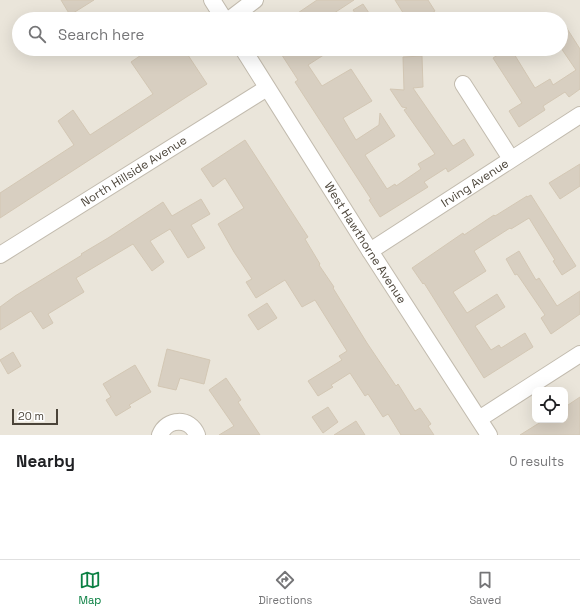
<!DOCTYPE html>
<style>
:root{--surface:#fff;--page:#f2f2f2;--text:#202124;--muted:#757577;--line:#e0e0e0;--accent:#0b8043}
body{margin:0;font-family:"Space Grotesk",sans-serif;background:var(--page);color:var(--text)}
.controls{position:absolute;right:12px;bottom:12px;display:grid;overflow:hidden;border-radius:8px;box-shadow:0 4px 16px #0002}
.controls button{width:36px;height:36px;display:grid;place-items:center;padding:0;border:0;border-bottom:1px solid var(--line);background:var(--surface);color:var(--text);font:20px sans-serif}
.scale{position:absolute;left:12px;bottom:10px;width:46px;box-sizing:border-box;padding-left:4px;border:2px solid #4b4439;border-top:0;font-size:11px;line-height:14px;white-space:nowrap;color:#4b4439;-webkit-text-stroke:3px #fff;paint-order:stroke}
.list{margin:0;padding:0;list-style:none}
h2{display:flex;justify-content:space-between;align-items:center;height:52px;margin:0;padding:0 16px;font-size:17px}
h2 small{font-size:13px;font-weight:400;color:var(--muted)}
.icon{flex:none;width:22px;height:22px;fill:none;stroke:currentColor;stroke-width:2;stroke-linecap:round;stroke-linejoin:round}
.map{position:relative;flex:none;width:580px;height:435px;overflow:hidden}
.search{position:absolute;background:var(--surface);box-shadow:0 4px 16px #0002;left:12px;right:12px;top:12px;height:44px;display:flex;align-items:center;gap:10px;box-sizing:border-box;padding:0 14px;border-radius:22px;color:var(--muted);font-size:15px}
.sheet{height:124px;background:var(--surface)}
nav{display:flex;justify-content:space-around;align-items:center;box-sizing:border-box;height:56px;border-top:1px solid var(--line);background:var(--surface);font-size:11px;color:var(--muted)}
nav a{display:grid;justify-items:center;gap:2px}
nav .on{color:var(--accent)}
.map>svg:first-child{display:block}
.residential{fill:#eae5da;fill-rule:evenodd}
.building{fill:#d8cfc1;stroke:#d3c7b4}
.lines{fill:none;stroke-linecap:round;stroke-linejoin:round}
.minor-casing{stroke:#c2bbae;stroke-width:18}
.minor{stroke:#fff;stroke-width:16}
.labels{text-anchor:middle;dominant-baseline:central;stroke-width:3;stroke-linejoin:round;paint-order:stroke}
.street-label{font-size:12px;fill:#4b4439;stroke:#fff}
</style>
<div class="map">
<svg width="580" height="435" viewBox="0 0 580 435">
<rect width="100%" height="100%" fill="#f6f3ec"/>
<path class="residential" d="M0 0H208L220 19H19V49H239L262 84 0 249Z
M214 0H580V435H493L245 49H561V19H226ZM535 390H565V420H535Z
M266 91 487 435H0V259Z"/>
<path class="building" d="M61 0H94L70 15Z
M317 0H354L325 19H289Z
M395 0H428L435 11 422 19H407Z
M363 4 373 19H359L353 10Z
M561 19 580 49V89L569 97 565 92 543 106 545 110 519 127 509 111 522 103 493 58 507 49H511L535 88 550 79 553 85 576 70 561 48Z
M150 49H184L207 84 188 96 0 218V193L74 145 58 121 73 110 90 135 153 94 131 62Z
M278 49H333L308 65 322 86 351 69 372 101 343 118 356 140 379 125 380 113 395 136 365 155 387 189 395 184 396 186 421 169 418 164 435 154 404 110 407 108 402 107 390 89 404 90 403 57 422 56 423 87 413 88 453 146 464 139 474 155 448 172 446 168 424 182 428 187 380 217 369 200 371 199 295 82 298 80Z
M245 140 308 237 305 239 320 264 319 265 334 287 333 288 367 343 396 386 398 384 415 411 420 408 431 424 428 426 434 435H401L388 414 383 417 368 394 365 396 350 373 331 385 333 387 318 396 308 381 342 360 339 356 347 351 315 300 302 307 285 280 256 298 246 282 252 279 234 252 218 224 244 208 225 178 213 187 201 169Z
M580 164V186L560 199 549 183Z
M531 195 576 266 562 275 553 261 555 260 529 218 511 229 510 228 474 251 486 271 453 292 467 313 497 294 505 307 475 326 491 350 499 345 501 348 525 333 533 347 484 378 424 283 423 284 412 268 463 233 464 235 494 215 495 216 527 196V197Z
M201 199 210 214 191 225 205 248 188 258 170 229 150 241 164 262 152 271 133 244 76 278 84 292 48 314 53 323 43 329 31 311 0 330V307L15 296 82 255 81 254 108 238 163 202 172 216Z
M519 251 536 280 539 278 557 306 580 291V314L551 334 541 318 545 315 517 274 515 275 506 259Z
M267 303 277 318 258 330 248 315Z
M167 349 210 360 204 384 180 378 176 390 158 386Z
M13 352 21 366 8 374 0 360Z
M135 365 151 392 129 405 131 407 116 416 106 400 111 397 103 384Z
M226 378 241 400 238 402 260 435H219L234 426 209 390Z
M580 397V435H520L544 420H565V407Z
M328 407 338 422 323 433 312 417Z
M356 421 365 435H334Z"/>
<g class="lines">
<g class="minor-casing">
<g id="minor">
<path d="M212 0 224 19"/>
<path d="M230 19 255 0"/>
<path id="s1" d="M243 49 370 251 489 435"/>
<path d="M463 84 511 159"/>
<path id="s2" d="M370 251 580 115"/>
<path id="s3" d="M0 255 267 88"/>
<path d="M479 419 580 354"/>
<path d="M160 435C167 418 190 417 197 435"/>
</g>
</g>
<use href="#minor" class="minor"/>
</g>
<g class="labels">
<g class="street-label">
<text stroke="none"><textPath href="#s3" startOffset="158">North Hillside Avenue</textPath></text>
<text stroke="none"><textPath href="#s2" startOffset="125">Irving Avenue</textPath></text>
<text stroke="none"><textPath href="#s1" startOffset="229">West Hawthorne Avenue</textPath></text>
</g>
</g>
</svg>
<div class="controls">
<button><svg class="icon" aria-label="locate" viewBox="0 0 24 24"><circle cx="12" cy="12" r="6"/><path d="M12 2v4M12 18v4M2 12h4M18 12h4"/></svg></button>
</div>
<div class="scale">20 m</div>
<div class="search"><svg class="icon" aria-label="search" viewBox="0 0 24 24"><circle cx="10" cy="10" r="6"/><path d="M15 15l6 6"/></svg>Search here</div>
</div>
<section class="sheet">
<h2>Nearby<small>0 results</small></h2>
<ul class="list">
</ul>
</section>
<nav>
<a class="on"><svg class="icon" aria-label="map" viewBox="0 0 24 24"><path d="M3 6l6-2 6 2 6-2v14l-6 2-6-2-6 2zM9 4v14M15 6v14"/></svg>Map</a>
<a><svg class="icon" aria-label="directions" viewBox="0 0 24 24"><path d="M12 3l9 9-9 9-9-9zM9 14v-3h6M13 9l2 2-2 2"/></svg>Directions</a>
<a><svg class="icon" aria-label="saved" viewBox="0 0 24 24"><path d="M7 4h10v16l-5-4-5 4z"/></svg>Saved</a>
</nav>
